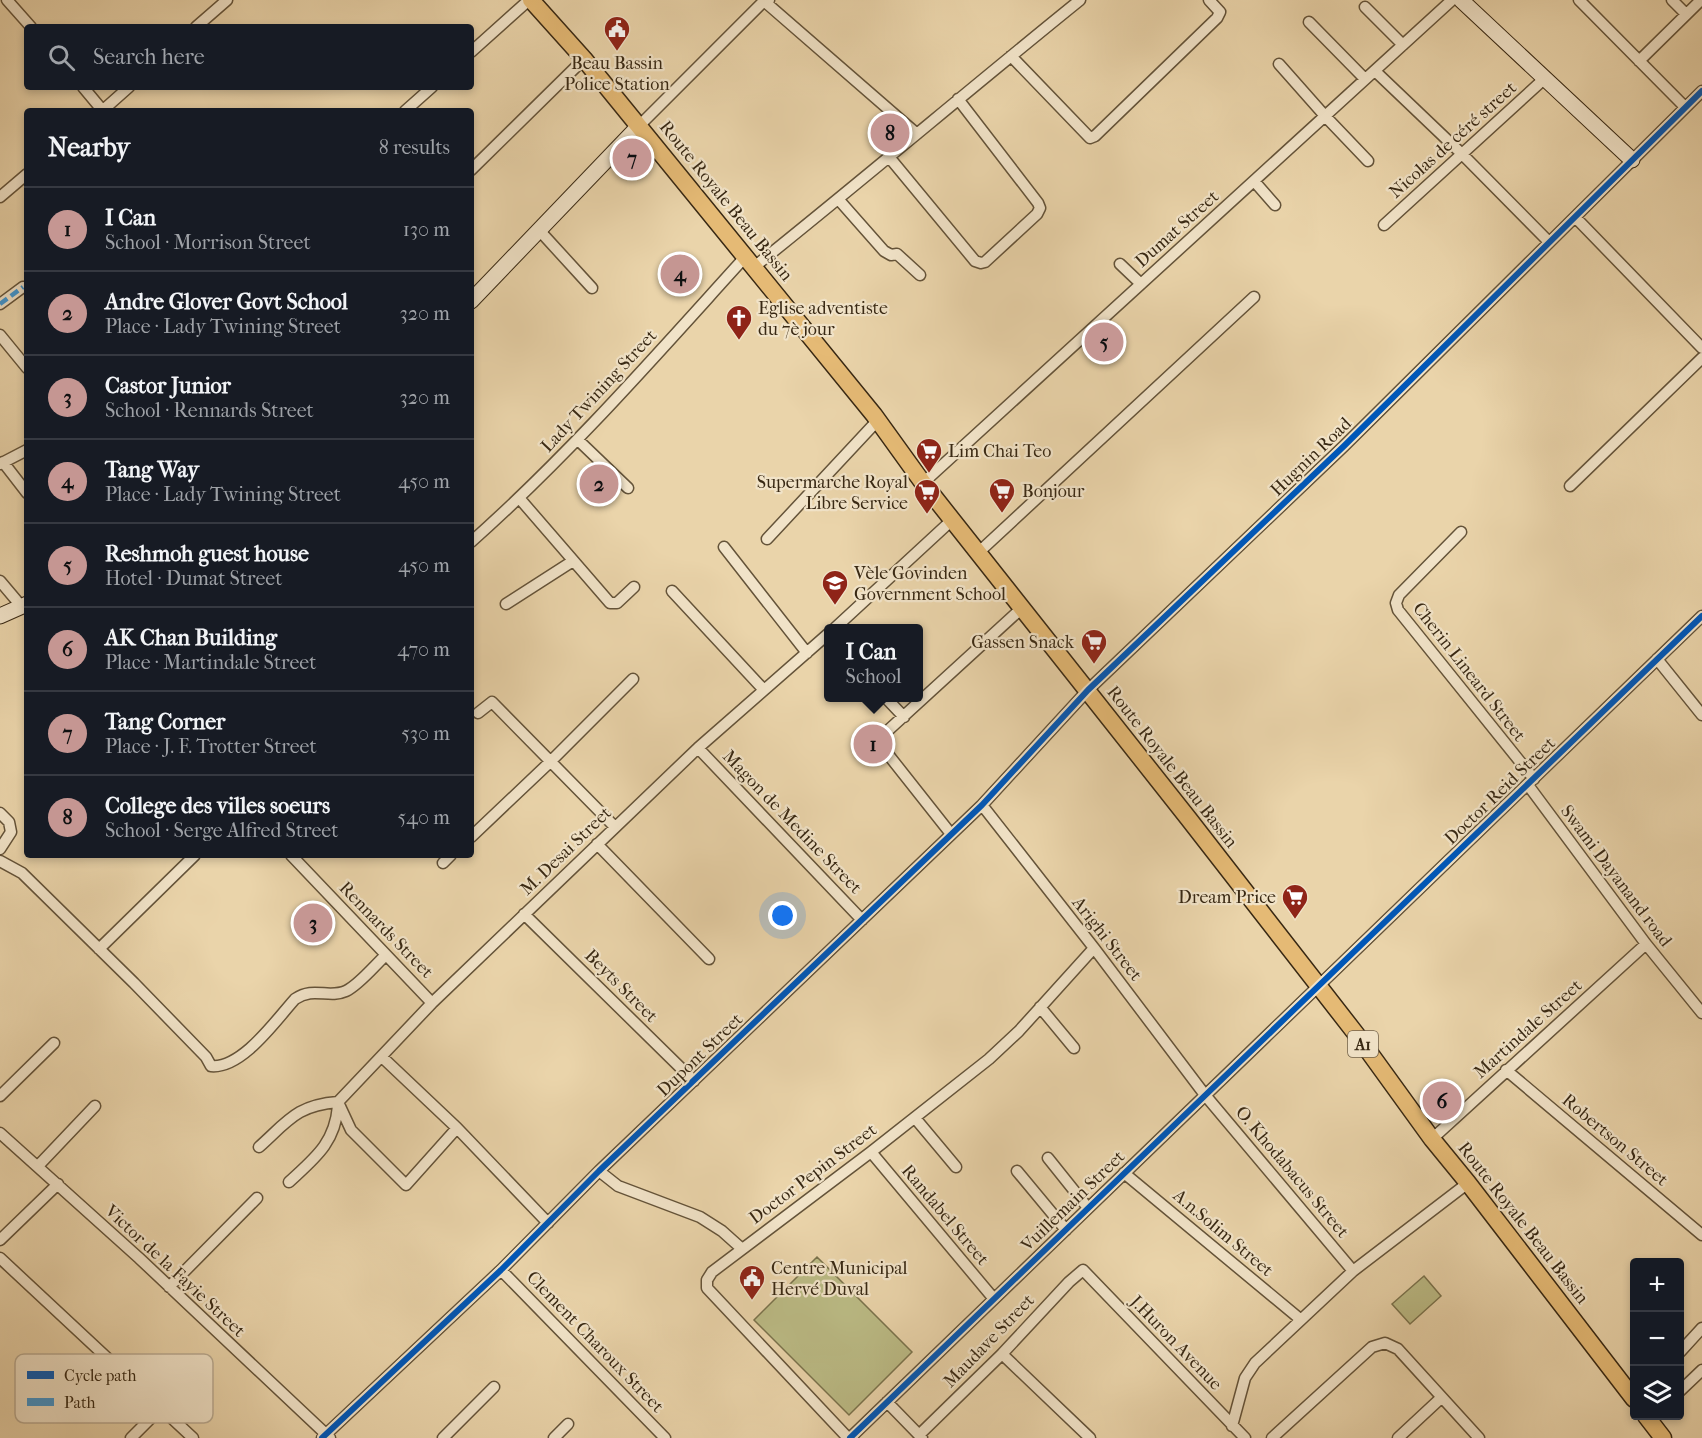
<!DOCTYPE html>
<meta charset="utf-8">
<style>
:root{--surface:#171b24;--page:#20242c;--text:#f1f3f6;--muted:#9ea1a6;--line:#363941;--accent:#c59692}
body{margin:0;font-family:"IM FELL French Canon",serif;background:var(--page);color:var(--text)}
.controls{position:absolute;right:18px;bottom:18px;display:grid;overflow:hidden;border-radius:6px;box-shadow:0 3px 9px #0003}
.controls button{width:54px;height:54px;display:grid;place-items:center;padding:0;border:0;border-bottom:2px solid var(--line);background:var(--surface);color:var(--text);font:30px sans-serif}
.you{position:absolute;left:783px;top:916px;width:21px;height:21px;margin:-15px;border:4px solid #fff;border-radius:50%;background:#1a73e8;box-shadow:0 0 0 9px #1a73e833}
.badge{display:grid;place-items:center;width:39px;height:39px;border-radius:50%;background:var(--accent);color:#111;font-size:20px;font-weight:700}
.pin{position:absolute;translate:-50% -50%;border:3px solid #fff;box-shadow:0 2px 6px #0006}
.popup{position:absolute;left:824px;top:624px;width:99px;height:78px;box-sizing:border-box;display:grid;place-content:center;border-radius:6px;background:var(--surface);filter:drop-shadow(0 2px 4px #0005);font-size:20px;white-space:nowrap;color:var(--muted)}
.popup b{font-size:22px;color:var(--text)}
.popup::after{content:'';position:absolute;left:50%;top:100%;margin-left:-12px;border:12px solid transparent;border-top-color:var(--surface)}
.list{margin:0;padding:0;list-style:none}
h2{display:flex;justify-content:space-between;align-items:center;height:78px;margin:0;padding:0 24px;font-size:26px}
h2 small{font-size:20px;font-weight:400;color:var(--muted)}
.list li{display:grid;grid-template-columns:39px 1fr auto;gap:18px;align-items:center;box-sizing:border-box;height:84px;padding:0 24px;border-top:2px solid var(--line)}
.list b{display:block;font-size:22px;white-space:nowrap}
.list p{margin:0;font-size:20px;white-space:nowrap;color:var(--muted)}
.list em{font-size:20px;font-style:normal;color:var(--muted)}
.icon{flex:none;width:33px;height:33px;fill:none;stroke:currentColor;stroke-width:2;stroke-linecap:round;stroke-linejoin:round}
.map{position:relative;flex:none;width:1702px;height:1438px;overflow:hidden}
.search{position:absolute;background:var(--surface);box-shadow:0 3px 9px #0003;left:24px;top:24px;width:450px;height:66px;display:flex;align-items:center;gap:15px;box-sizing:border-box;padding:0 21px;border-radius:6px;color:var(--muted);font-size:22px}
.panel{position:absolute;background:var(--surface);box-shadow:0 3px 9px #0003;left:24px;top:108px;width:450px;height:750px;border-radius:6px}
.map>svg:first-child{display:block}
.green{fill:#bbbb85;stroke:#7a724c;stroke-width:1.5}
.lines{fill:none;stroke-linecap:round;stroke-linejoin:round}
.street-casing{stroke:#645339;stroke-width:13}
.secondary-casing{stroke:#382813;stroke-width:17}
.primary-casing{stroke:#382813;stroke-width:19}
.street{stroke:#f1e3c8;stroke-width:10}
.secondary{stroke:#f1e3c8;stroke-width:15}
.primary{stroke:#e5ba75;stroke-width:16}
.quiet{stroke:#3e96d3;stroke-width:4.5;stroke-dasharray:9 4.5;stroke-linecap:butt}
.cycleway-casing{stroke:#f1e3c8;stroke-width:10}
.cycleway{stroke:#0057b8;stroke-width:6}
.labels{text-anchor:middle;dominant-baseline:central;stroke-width:4.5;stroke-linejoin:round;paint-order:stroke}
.shield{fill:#f1e3c8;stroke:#706049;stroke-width:1.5}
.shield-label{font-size:16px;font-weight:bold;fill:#382813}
.poi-label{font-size:18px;fill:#382813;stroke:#f1e3c8;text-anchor:start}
.street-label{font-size:18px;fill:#382813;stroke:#f1e3c8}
.key{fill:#f1e3c8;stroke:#baab92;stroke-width:1.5}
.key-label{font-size:16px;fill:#382813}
</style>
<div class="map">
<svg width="1702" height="1438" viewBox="0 0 1702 1438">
<rect width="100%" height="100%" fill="#ead4aa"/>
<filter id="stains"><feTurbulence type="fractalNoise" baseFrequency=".00333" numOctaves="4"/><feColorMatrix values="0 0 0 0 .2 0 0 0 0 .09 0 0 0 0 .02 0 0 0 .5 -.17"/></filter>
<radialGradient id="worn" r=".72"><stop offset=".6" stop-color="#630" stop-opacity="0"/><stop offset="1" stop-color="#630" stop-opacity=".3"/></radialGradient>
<path class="green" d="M817 1257 912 1352 849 1415 754 1320Z
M1424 1276 1441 1296 1410 1324 1392 1304Z"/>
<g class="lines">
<g class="street-casing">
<path id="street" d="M7 0 31 27
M1579 0 1685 107
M1672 0 1686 14
M764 1 917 134
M1365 7 1403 45
M1309 22 1365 79
M196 27 227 0
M471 52 529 0
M1011 56 1090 138 1095 136 1217 18 1220 12 1209 0
M1639 61 1701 0
M1279 64 1325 116 1368 161
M1375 71 1462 154 1549 242
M83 87 103 111
M102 111 129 87
M405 111 432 87
M639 126 764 1 769 0
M889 157 975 261 981 263 985 262 1037 214 1040 208 1038 203 958 99
M471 170 584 59
M1254 181 1275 205
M0 197 27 174
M839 200 884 251 891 255 897 254 920 275
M1575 217 1702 348
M1384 225 1544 79
M539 230 592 288
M1120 264 1141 284
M754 267C864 179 971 88 1080 0
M0 304 23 287
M0 335 27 368
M578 440 628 488
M3 462 27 493
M0 464 27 450
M923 483 1452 0
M1570 486 1702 358
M520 499 610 603H617L634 587
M1461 532 1399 595 1396 603 1398 610 1534 779
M767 539 878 420
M471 542C570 454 657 354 746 256
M724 547 807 653
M979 552 1254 297
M0 581 22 607
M672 591 764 690
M506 604 573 561
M835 628 952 520
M1657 659 1702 715
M886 698 904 717
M478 713 492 702 615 827
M698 748 862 920
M1528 785 1646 944 1702 1013
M982 805 1094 948 1205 1095 1353 1271
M0 813 9 822 11 832 0 849
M951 834 883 748 881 742 883 735 1023 607
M471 837 550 762 633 679
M597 844 709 959
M291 855 432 1003
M0 861 22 873 134 983 206 1057 211 1066C242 1069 276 1020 295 999 314 986 328 999 346 991 359 985 375 965 386 955
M443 863 451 855
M524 914 694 1081
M99 949 195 855
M1040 1007 1074 1048
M1506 1070 1702 1235
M0 1096 54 1043
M338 1102 432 1003 698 748 828 634
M338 1102 351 1130 406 1185 457 1128 382 1057
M915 1118 956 1167
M457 1128 548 1223
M0 1133 139 1258 330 1438
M1432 1139 1646 944
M259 1147C288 1121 297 1105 338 1102
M871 1152 994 1299
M1048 1158 1088 1208
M38 1166 95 1106
M599 1171 618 1186 700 1217 722 1231 741 1248
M1017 1171 1066 1230
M1124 1173 1300 1319
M289 1182C315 1158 335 1143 338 1106
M0 1240 58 1184
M0 1258 193 1438
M501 1270 665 1438
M169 1287 257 1198
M1680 1352 1702 1328
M1002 1354 1090 1438
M1680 1391 1702 1370
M887 1402 922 1438
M1232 1426 1245 1378 1255 1363 1353 1271 1468 1183
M919 1435 1002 1354 1069 1282 1083 1270 1245 1438
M131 1438 161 1408
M322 1438 501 1270 599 1171 982 805 1088 690 1344 446 1702 91
M443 1438 494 1387
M554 1438 568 1424
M848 1438 707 1288V1280L712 1272 871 1152 989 1059 1019 1031 1094 948
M850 1438 1702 616
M1272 1438 1372 1347 1385 1343 1398 1349 1479 1438
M1398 1438 1441 1398"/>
</g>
<g class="secondary-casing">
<path id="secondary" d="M1461 0 1632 160
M471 301 639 126
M0 616 27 604"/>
</g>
<g class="primary-casing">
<path id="primary" d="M531 0 584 59 874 415 923 483 1188 818 1356 1034 1432 1139 1468 1183 1634 1399
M1646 1416 1663 1438"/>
</g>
<use href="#street" class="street"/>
<use href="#secondary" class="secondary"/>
<use href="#primary" class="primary"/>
<path class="quiet" d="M0 304 23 287"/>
<g class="cycleway-casing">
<path id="cycleway" d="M322 1438 501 1270 599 1171 982 805 1088 690 1344 446 1702 91
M850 1438 1702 616"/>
</g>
<use href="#cycleway" class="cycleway"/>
</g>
<defs>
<g id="civic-pin" transform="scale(1.35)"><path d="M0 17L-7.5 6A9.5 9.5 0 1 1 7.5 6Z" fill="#8f2418" stroke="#f1e3c8"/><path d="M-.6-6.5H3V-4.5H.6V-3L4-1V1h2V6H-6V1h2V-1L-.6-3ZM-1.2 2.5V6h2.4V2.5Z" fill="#fff"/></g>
<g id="church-pin" transform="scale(1.35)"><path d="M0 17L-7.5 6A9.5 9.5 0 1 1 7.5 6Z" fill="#8f2418" stroke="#f1e3c8"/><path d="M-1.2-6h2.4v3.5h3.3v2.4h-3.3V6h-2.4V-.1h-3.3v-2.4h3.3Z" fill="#fff"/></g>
<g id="supermarket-pin" transform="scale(1.35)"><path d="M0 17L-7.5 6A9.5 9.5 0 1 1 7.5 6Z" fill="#8f2418" stroke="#f1e3c8"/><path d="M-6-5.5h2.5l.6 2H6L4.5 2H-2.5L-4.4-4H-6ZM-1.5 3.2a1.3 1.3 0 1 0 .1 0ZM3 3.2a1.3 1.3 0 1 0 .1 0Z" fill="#fff"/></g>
<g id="school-pin" transform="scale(1.35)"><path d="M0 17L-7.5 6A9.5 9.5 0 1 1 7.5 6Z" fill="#8f2418" stroke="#f1e3c8"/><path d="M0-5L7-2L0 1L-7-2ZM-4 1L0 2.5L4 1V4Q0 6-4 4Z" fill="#fff"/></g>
</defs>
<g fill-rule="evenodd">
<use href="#civic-pin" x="617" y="29"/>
<use href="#church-pin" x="739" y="318"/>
<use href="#supermarket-pin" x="929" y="451"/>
<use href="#supermarket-pin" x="1002" y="491"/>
<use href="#supermarket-pin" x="927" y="492"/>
<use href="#school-pin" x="835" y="583"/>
<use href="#supermarket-pin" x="1094" y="642"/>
<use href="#supermarket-pin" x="1295" y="897"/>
<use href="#civic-pin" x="752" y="1278"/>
</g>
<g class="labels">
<rect class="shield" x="1348" y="1031" width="30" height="26" rx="4.5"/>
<g class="shield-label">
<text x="1363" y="1044">A1</text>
</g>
<g class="poi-label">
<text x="617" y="63" text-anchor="middle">Beau Bassin<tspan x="617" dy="21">Police Station</tspan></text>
<text x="758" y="308">Eglise adventiste<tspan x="758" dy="21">du 7è jour</tspan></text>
<text x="948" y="451">Lim Chai Teo</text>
<text x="908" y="482" text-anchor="end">Supermarche Royal<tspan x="908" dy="21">Libre Service</tspan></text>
<text x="1022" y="491">Bonjour</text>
<text x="854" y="573">Vèle Govinden<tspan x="854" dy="21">Government School</tspan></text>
<text x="1074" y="642" text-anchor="end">Gassen Snack</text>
<text x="1276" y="897" text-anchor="end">Dream Price</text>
<text x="771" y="1268">Centre Municipal<tspan x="771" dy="21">Hervé Duval</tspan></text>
</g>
<g class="street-label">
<text transform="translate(1453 140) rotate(-42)">Nicolas de céré street</text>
<text transform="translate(726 201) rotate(51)">Route Royale Beau Bassin</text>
<text transform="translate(1177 229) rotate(-42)">Dumat Street</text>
<text transform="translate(599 391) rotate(-47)">Lady Twining Street</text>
<text transform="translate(1311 457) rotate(-44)">Hugnin Road</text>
<text transform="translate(1469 672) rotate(52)">Cherin Lineard Street</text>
<text transform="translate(1172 767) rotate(52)">Route Royale Beau Bassin</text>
<text transform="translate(1500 791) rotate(-44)">Doctor Reid Street</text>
<text transform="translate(792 822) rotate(46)">Magon de Medine Street</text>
<text transform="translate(566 851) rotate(-44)">M. Desai Street</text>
<text transform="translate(1616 876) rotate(53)">Swami Dayanand road</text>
<text transform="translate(386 930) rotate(46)">Rennards Street</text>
<text transform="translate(1107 939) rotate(52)">Arighi Street</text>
<text transform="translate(621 986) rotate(45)">Beyts Street</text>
<text transform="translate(1528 1029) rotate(-42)">Martindale Street</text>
<text transform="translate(700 1055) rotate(-44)">Dupont Street</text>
<text transform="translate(1615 1140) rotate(40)">Robertson Street</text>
<text transform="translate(1292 1172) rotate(50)">O. Khodabacus Street</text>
<text transform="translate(813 1174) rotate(-37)">Doctor Pepin Street</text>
<text transform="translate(1073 1201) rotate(-44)">Vuillemain Street</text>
<text transform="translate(945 1215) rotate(50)">Randabel Street</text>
<text transform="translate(1523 1223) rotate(52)">Route Royale Beau Bassin</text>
<text transform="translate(1223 1233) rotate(40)">A.n.Solim Street</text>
<text transform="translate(175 1271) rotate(43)">Victor de la Fayie Street</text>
<text transform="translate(989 1341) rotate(-46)">Maudave Street</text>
<text transform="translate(595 1342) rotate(46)">Clement Charoux Street</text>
<text transform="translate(1176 1343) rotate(46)">J.Huron Avenue</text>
</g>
</g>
<rect x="15" y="1354" width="198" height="69" rx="9" class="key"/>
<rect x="27" y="1371" width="27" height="8" fill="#0057b8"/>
<rect x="27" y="1398" width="27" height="8" fill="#3e96d3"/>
<g class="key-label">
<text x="64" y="1381">Cycle path</text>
<text x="64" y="1408">Path</text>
</g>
<rect width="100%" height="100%" filter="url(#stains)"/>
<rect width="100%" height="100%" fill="url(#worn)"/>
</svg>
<div class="controls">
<button>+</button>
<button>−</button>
<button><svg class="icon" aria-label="layers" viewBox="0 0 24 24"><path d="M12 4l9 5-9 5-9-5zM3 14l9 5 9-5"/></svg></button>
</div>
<div class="you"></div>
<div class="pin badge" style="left:873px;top:744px">1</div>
<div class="popup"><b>I Can</b>School</div>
<div class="pin badge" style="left:599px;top:484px">2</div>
<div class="pin badge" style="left:313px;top:923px">3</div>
<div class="pin badge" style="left:680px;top:274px">4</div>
<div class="pin badge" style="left:1104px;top:342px">5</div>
<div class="pin badge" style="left:1442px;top:1101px">6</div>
<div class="pin badge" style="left:632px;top:158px">7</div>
<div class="pin badge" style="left:890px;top:133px">8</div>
<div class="search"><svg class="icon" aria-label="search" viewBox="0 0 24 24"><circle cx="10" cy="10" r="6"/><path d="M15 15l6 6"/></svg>Search here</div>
<section class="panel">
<h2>Nearby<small>8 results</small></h2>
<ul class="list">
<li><span class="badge">1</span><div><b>I Can</b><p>School · Morrison Street</p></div><em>130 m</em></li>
<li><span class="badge">2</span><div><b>Andre Glover Govt School</b><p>Place · Lady Twining Street</p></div><em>320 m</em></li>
<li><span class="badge">3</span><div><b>Castor Junior</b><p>School · Rennards Street</p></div><em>320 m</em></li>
<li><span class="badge">4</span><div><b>Tang Way</b><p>Place · Lady Twining Street</p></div><em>450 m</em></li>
<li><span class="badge">5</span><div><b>Reshmoh guest house</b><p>Hotel · Dumat Street</p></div><em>450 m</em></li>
<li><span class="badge">6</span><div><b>AK Chan Building</b><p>Place · Martindale Street</p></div><em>470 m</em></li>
<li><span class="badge">7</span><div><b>Tang Corner</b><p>Place · J. F. Trotter Street</p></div><em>530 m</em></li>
<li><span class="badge">8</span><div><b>College des villes soeurs</b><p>School · Serge Alfred Street</p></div><em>540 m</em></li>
</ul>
</section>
</div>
